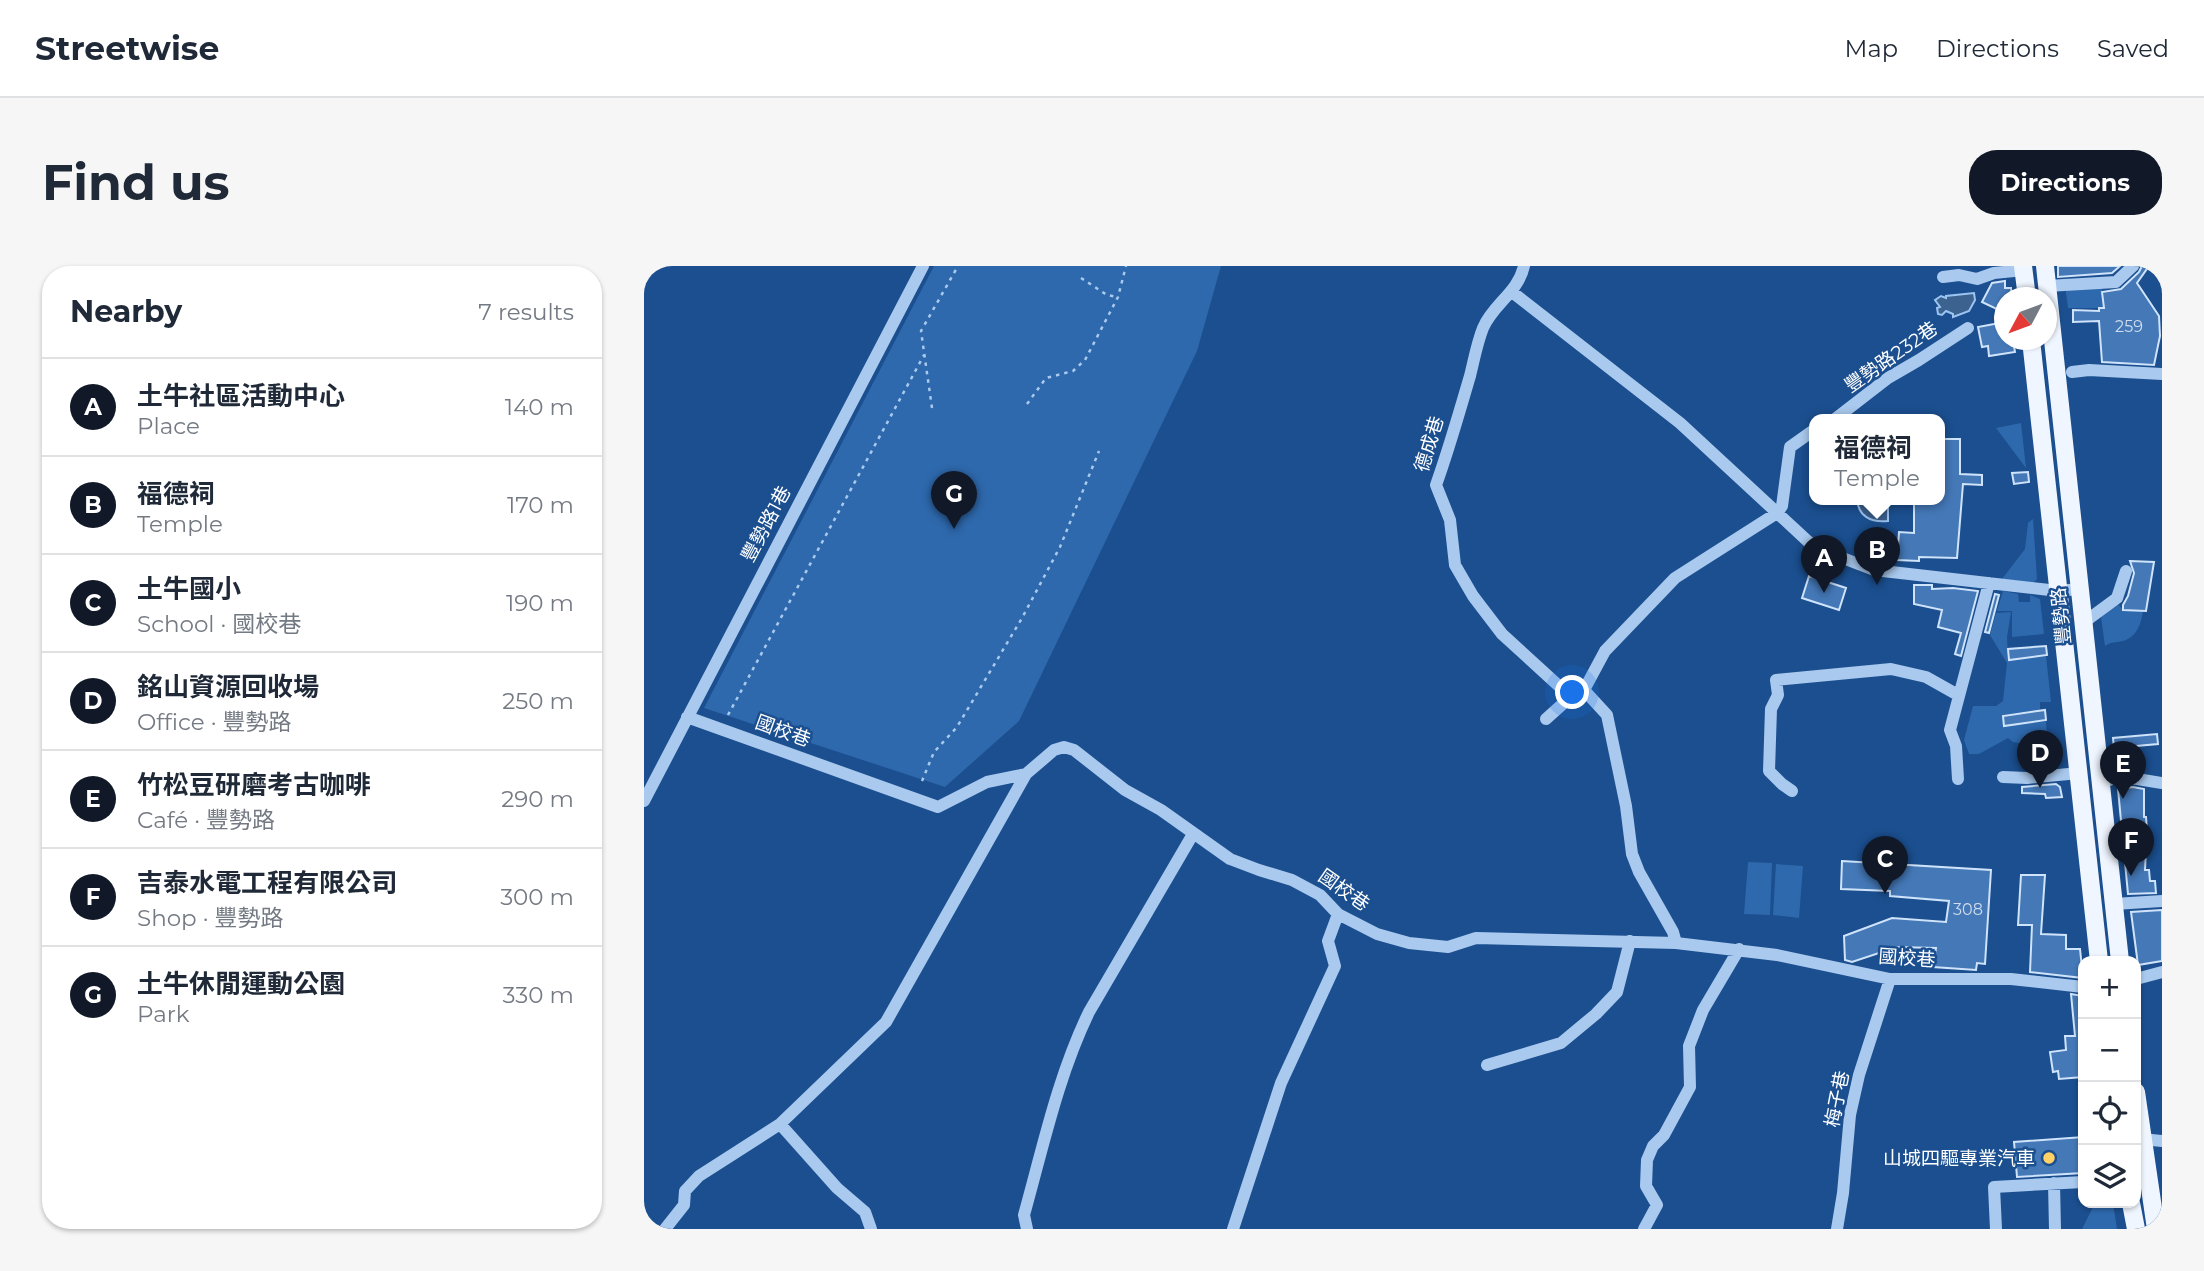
<!DOCTYPE html>
<meta charset="utf-8">
<style>
:root{--surface:#fff;--page:#f6f6f7;--text:#1f2937;--muted:#747a83;--line:#e0e1e3;--accent:#111827}
body{margin:0;font-family:Montserrat,"Noto Sans TC",sans-serif;background:var(--page);color:var(--text)}
.controls{position:absolute;right:21px;bottom:21px;display:grid;overflow:hidden;border-radius:14px;box-shadow:0 2px 5px #0004}
.controls button{width:63px;height:63px;display:grid;place-items:center;padding:0;border:0;border-bottom:2px solid var(--line);background:var(--surface);color:var(--text);font:35px sans-serif}
.compass{position:absolute;left:1350px;top:21px;width:63px;height:63px;border-radius:50%;background:var(--surface);box-shadow:0 2px 5px #0004;rotate:229deg}
.you{position:absolute;left:929px;top:427px;width:24px;height:24px;margin:-18px;border:5px solid #fff;border-radius:50%;background:#1a73e8;box-shadow:0 0 0 10px #1a73e833}
.badge{display:grid;place-items:center;width:46px;height:46px;border-radius:50%;background:var(--accent);color:#fff;font-size:23px;font-weight:700}
.pin{position:absolute;translate:-50% -58px;filter:drop-shadow(0 2px 4px #0008)}
.pin::after{content:'';position:absolute;top:37px;width:24px;height:21px;background:inherit;clip-path:polygon(0 0,100% 0,50% 100%)}
.popup{position:absolute;left:1165px;top:148px;width:136px;height:91px;box-sizing:border-box;display:grid;place-content:center;border-radius:14px;background:var(--surface);filter:drop-shadow(0 2px 5px #0005);font-size:23px;white-space:nowrap;color:var(--muted)}
.popup b{font-size:26px;color:var(--text)}
.popup::after{content:'';position:absolute;left:50%;top:100%;margin-left:-14px;border:14px solid transparent;border-top-color:var(--surface)}
.list{margin:0;padding:0;list-style:none}
h2{display:flex;justify-content:space-between;align-items:center;height:91px;margin:0;padding:0 28px;font-size:30px}
h2 small{font-size:23px;font-weight:400;color:var(--muted)}
.list li{display:grid;grid-template-columns:46px 1fr auto;gap:21px;align-items:center;box-sizing:border-box;height:98px;padding:0 28px;border-top:2px solid var(--line)}
.list b{display:block;font-size:26px;white-space:nowrap}
.list p{margin:0;font-size:23px;white-space:nowrap;color:var(--muted)}
.list em{font-size:23px;font-style:normal;color:var(--muted)}
.icon{flex:none;width:38px;height:38px;fill:none;stroke:currentColor;stroke-width:2;stroke-linecap:round;stroke-linejoin:round}
.map{position:relative;flex:none;width:1518px;height:963px;overflow:hidden;border-radius:28px}
header{display:flex;align-items:center;gap:42px;box-sizing:border-box;height:98px;padding:0 35px;background:var(--surface);border-bottom:2px solid var(--line)}
header strong{font-size:33px}
nav{display:flex;gap:38px;margin-inline-start:auto;font-size:24px}
.intro{display:flex;align-items:center;justify-content:space-between;box-sizing:border-box;height:168px;padding:0 42px}
h1{margin:0;font-size:49px}
.button{padding:18px 32px;border-radius:28px;background:var(--accent);color:#fff;font-size:24px;font-weight:700}
main{display:flex;gap:42px;padding:0 42px}
aside{flex:1;background:var(--surface);border-radius:28px;box-shadow:0 2px 5px #0004}
.map>svg:first-child{display:block}
.green{fill:#2e69ad}
.water{fill:#3c6290;stroke:#9cc4f0;stroke-width:2}
.building{fill:#4478b7;stroke:#cfe3fa;stroke-width:2}
.lines{fill:none;stroke-linecap:round;stroke-linejoin:round}
.path{stroke:#a9c9ee;stroke-width:2.5;stroke-dasharray:3.5 5;stroke-linecap:butt}
.minor{stroke:#a9c9ee;stroke-width:12}
.major{stroke:#f0f6ff;stroke-width:18}
.poi-dot{fill:#ffd166;stroke:#1b4f8f;stroke-width:2.5}
.labels{text-anchor:middle;dominant-baseline:central;stroke-width:5;stroke-linejoin:round;paint-order:stroke}
.number-label{font-size:16px;fill:#d0dded}
.street-label{font-size:19px;fill:#fff;stroke:#1b4f8f}
.poi-label{font-size:19px;fill:#fff;stroke:#1b4f8f;text-anchor:end}
</style>
<header>
<strong>Streetwise</strong>
<nav><a>Map</a><a>Directions</a><a>Saved</a></nav>
</header>
<div class="intro"><h1>Find us</h1><a class="button">Directions</a></div>
<main>
<aside>
<h2>Nearby<small>7 results</small></h2>
<ul class="list">
<li><span class="badge">A</span><div><b>土牛社區活動中心</b><p>Place</p></div><em>140 m</em></li>
<li><span class="badge">B</span><div><b>福德祠</b><p>Temple</p></div><em>170 m</em></li>
<li><span class="badge">C</span><div><b>土牛國小</b><p>School · 國校巷</p></div><em>190 m</em></li>
<li><span class="badge">D</span><div><b>銘山資源回收場</b><p>Office · 豐勢路</p></div><em>250 m</em></li>
<li><span class="badge">E</span><div><b>竹松豆研磨考古咖啡</b><p>Café · 豐勢路</p></div><em>290 m</em></li>
<li><span class="badge">F</span><div><b>吉泰水電工程有限公司</b><p>Shop · 豐勢路</p></div><em>300 m</em></li>
<li><span class="badge">G</span><div><b>土牛休閒運動公園</b><p>Park</p></div><em>330 m</em></li>
</ul>
</aside>
<div class="map">
<svg width="1518" height="963" viewBox="0 0 1518 963">
<rect width="100%" height="100%" fill="#1b4f8f"/>
<path class="green" d="M290 0H577L553 85 375 455 301 521 60 442Z
M1421 20H1458L1460 42H1424Z
M1377 157 1382 202 1352 162Z
M1389 253 1393 313 1389 317 1358 313 1381 283 1384 257Z
M1359 325 1374 328 1375 336H1386V329L1396 333 1400 368 1368 371V345H1353Z
M1473 337 1480 345H1499C1497 358 1493 371 1479 375 1471 377 1468 375 1461 380L1457 351Z
M1367 346 1363 371 1364 394 1402 390 1407 436H1396V444L1359 449 1360 460 1402 455 1403 470 1411 469 1413 483 1369 476 1364 472 1335 488H1325L1320 474 1329 440H1352L1359 435 1363 397 1346 369 1352 347Z
M1104 596 1128 597 1126 649 1100 648Z
M1132 598 1159 600 1155 652 1129 649Z
M1451 937H1469L1473 963H1438Z"/>
<path class="water" d="M1330 27 1331 34 1325 45 1309 51V48L1302 45 1298 49 1294 48 1293 42 1296 41 1291 34 1297 30 1302 32V30Z
M1213 233H1244V255C1227 257 1214 250 1213 233Z"/>
<path class="building" d="M1414 0H1476L1468 7 1414 11Z
M1498 0H1505L1493 17 1515 50 1516 70 1510 99 1458 96 1455 55 1429 56V44L1455 45V42H1460L1458 26 1477 23 1495 6Z
M1361 15V22H1367L1368 32H1361V47L1338 36 1348 17Z
M1361 56V74H1369L1371 86 1345 90 1344 80 1338 81 1334 61Z
M1296 173H1316V208L1338 209V219L1319 218 1313 292 1275 291V295L1253 294 1255 266 1270 267V233H1296Z
M1384 206 1385 216 1370 218 1368 207Z
M1486 295 1510 296 1502 345 1479 344V339L1484 330 1490 307Z
M1165 310 1202 322 1195 344 1158 332Z
M1270 319H1288V323L1309 322 1334 325 1317 390 1311 388 1317 367 1294 361 1298 344 1270 338Z
M1351 328 1355 329 1345 367 1341 366Z
M1402 380 1403 389 1365 394 1364 383Z
M1401 444 1402 454 1360 460 1359 450Z
M1513 468 1514 478 1470 482 1469 472Z
M1412 518 1416 521 1418 531 1402 532 1401 528 1378 527V521Z
M1489 521 1500 523V551H1502L1503 565 1501 604H1505L1506 615H1511L1512 627 1484 628 1474 523Z
M1198 595 1347 604 1341 698 1333 697 1332 704 1289 701 1292 682 1253 681 1208 696 1201 694 1200 670 1248 652 1302 656 1305 635 1246 630V625L1197 623Z
M1377 609H1401L1397 668 1422 669V683H1436L1439 712 1386 706 1388 659H1374Z
M1518 644V695L1494 699 1487 646Z
M1427 728 1439 730V811L1415 813 1414 805 1409 806 1406 786 1422 784 1421 770H1431Z
M1439 871V907L1373 911 1370 876Z"/>
<g class="lines">
<path class="path" d="M437 12 463 29 474 31
M1355 45 1359 40
M383 138 402 112 429 105 441 94 474 31 482 0
M288 142 277 65 314 0
M84 449 280 89
M278 515 290 486 313 461 378 352 416 281 455 185"/>
<path class="minor" d="M880 0C874 27 849 38 839 62 833 77 830 94 826 110 815 147 805 183 792 219L806 254 811 299 829 330 858 368 928 432
M1299 11 1315 9 1333 13 1350 7 1380 4
M1403 20 1472 16 1489 0
M868 26 1036 157 1170 281 1230 304 1414 325 1435 323
M1428 106 1445 104 1518 108
M1191 153 1244 112 1275 94 1324 62
M1439 357 1473 332 1482 305
M940 424 963 449 982 540 988 588 995 606 1029 666 1032 677
M43 451 294 541 343 516 382 508 410 484 420 481 430 484 481 524 517 544 586 593 615 604 648 614 676 629 694 648 733 668 765 677 804 681 832 672 1032 677 1133 689 1246 713H1367L1439 721
M902 453 922 435 940 424 961 385 1031 312 1133 247 1138 240 1146 181 1170 164
M1359 511 1383 512 1435 507
M1314 513 1312 480 1306 464 1345 317
M1458 517 1475 510 1518 517
M1148 525 1138 518 1125 505 1127 443 1134 429 1132 414 1247 403 1282 411 1314 429
M0 535 279 0
M1470 638 1518 635
M1492 713 1518 706
M843 799 917 777 952 748 973 726 986 675
M136 858 193 922 221 946 227 963
M1498 873 1518 875
M1410 917 1411 963
M21 963 40 939 41 925 55 910 136 858 242 756 382 508
M383 963 380 949C399 881 414 810 445 746L549 568
M589 963 637 817 691 700 684 675 694 648
M1000 963 1013 939 1002 920 1003 894 1009 880 1020 869 1046 821 1045 780 1059 744 1095 683
M1193 963 1199 927 1206 849 1215 809 1246 713
M1352 963 1350 921 1439 916"/>
<path class="major" d="M1379 0 1383 32
M1401 0 1476 695
M1387 74 1455 695
M1492 826 1512 963
M1487 937 1492 963"/>
</g>
<circle class="poi-dot" cx="1405" cy="892" r="7"/>
<g class="labels">
<g class="number-label">
<text x="1485" y="60">259</text>
<text x="1324" y="643">308</text>
</g>
<g class="street-label">
<text transform="translate(1247 91) rotate(-35)">豐勢路232巷</text>
<text transform="translate(785 178) rotate(-73)">德成巷</text>
<text transform="translate(122 258) rotate(-62)">豐勢路1巷</text>
<text transform="translate(1417 350) rotate(-96)">豐勢路</text>
<text transform="translate(139 465) rotate(20)">國校巷</text>
<text transform="translate(700 624) rotate(35)">國校巷</text>
<text transform="translate(1263 692) rotate(4)">國校巷</text>
<text transform="translate(1193 833) rotate(-79)">梅子巷</text>
</g>
<g class="poi-label">
<text x="1391" y="892">山城四驅專業汽車</text>
</g>
</g>
</svg>
<div class="controls">
<button>+</button>
<button>−</button>
<button><svg class="icon" aria-label="locate" viewBox="0 0 24 24"><circle cx="12" cy="12" r="6"/><path d="M12 2v4M12 18v4M2 12h4M18 12h4"/></svg></button>
<button><svg class="icon" aria-label="layers" viewBox="0 0 24 24"><path d="M12 4l9 5-9 5-9-5zM3 14l9 5 9-5"/></svg></button>
</div>
<svg class="compass" viewBox="-18 -18 36 36"><path d="M0-13l5 13h-10z" fill="#e53935"/><path d="M0 13l5-13h-10z" fill="#747a83"/></svg>
<div class="you"></div>
<div class="pin badge" style="left:1180px;top:327px">A</div>
<div class="pin badge" style="left:1233px;top:319px">B</div>
<div class="popup"><b>福德祠</b>Temple</div>
<div class="pin badge" style="left:1241px;top:628px">C</div>
<div class="pin badge" style="left:1396px;top:522px">D</div>
<div class="pin badge" style="left:1479px;top:533px">E</div>
<div class="pin badge" style="left:1487px;top:610px">F</div>
<div class="pin badge" style="left:310px;top:263px">G</div>
</div>
</main>
